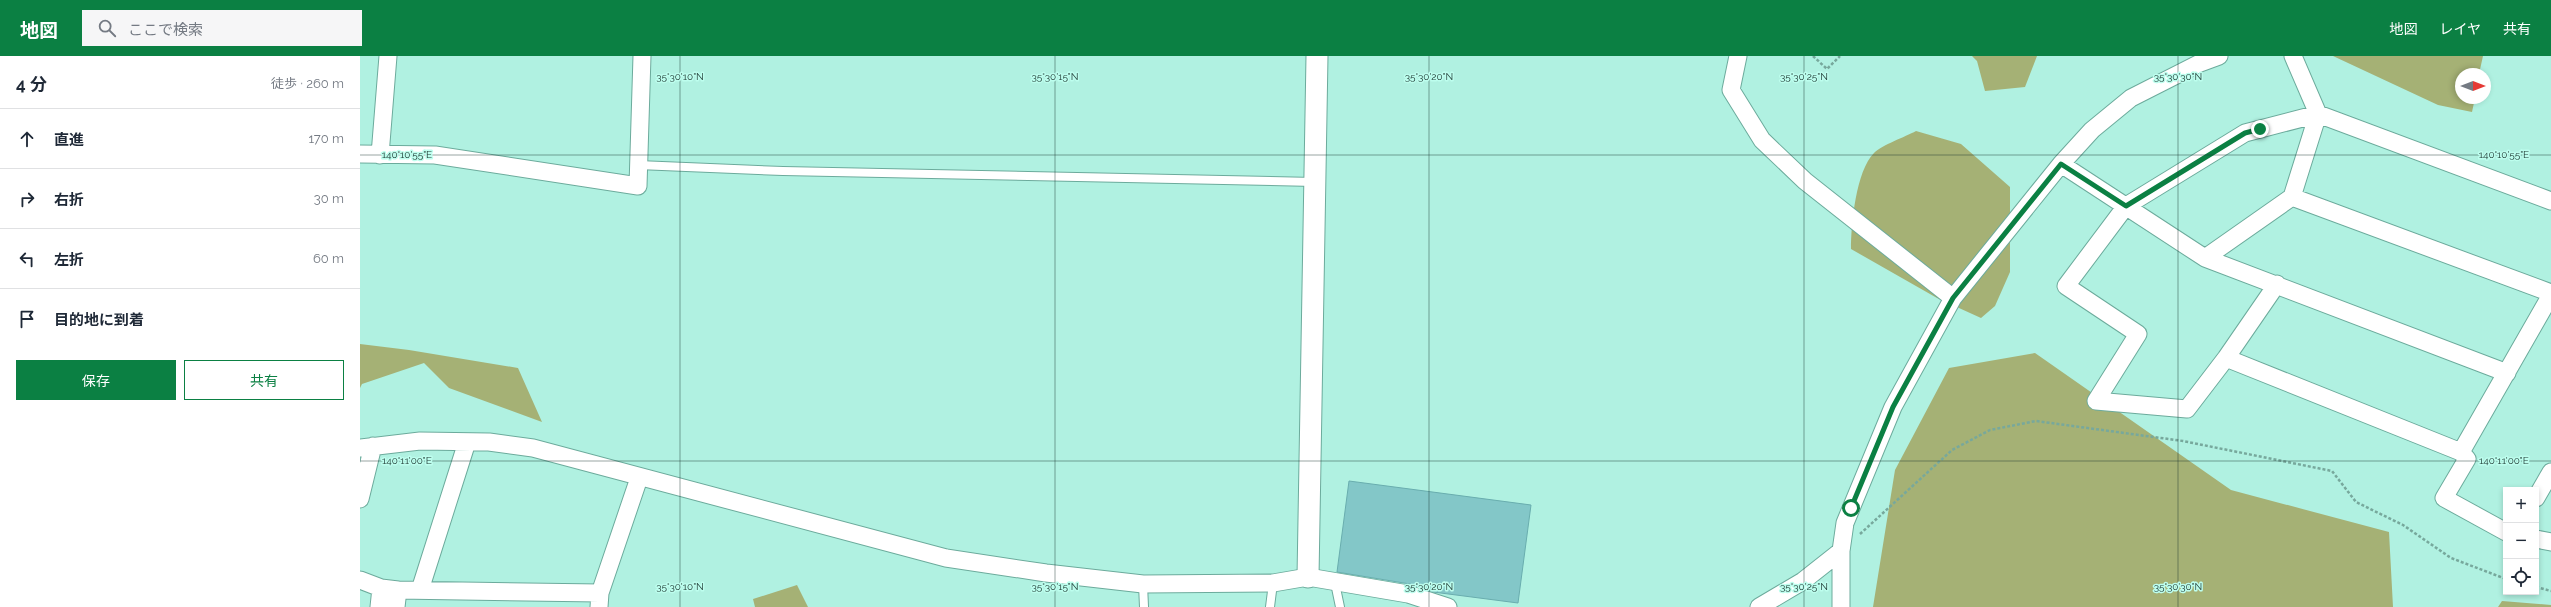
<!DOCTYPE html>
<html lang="ja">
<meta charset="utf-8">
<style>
:root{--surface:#fff;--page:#f6f6f7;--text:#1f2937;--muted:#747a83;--line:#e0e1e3;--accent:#0b8043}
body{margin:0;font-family:Raleway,"Noto Sans JP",sans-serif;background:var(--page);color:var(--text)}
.controls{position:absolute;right:12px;bottom:12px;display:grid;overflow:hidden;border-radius:0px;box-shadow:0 2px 6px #0003}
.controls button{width:36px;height:36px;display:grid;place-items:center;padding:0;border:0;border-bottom:1px solid var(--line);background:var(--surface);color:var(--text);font:20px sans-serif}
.compass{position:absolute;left:2095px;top:12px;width:36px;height:36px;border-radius:50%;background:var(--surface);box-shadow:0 2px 6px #0003;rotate:90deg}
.stop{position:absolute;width:12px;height:12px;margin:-9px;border:3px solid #0b8043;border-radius:50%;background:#fff}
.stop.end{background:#0b8043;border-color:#fff;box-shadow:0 1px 4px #0008}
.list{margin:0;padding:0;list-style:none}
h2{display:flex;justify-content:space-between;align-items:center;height:52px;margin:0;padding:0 16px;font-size:17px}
h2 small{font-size:13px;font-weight:400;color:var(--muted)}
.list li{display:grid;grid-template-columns:26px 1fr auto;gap:12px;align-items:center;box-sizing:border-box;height:60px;padding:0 16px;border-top:1px solid var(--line)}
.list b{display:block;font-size:15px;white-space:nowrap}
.list em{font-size:13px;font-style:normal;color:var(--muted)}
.actions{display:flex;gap:8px;padding:12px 16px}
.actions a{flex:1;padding:9px 0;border:1px solid var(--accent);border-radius:0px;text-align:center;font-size:14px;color:var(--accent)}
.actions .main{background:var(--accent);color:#fff}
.icon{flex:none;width:22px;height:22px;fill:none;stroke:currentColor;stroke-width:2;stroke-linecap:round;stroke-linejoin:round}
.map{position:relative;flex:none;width:2191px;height:551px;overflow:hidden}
header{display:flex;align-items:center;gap:24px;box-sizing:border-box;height:56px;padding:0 20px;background:var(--accent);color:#fff}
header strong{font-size:19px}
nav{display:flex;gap:22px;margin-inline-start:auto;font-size:14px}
.search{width:280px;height:36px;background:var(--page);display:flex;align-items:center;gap:10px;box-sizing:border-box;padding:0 14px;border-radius:0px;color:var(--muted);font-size:15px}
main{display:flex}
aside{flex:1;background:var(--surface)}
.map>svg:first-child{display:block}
.forest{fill:#a5b175}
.building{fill:#83c7c8;stroke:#69adae}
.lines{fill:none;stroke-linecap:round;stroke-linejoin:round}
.service-casing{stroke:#6cab9c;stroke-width:10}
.minor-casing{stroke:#6cab9c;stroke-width:19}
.tertiary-casing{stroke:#6cab9c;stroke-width:23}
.path{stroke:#77a89c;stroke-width:2.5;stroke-dasharray:3 2;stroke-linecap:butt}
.service{stroke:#fff;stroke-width:8}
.minor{stroke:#fff;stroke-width:17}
.tertiary{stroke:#fff;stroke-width:21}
.route{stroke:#0b8043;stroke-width:5}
.ticks{fill:none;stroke:#1d3731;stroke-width:1;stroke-opacity:0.45}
.ticks-label{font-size:10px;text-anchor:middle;fill:#1d3731;stroke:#bdfeee;stroke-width:3;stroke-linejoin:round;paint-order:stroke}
</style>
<header>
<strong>地図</strong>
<div class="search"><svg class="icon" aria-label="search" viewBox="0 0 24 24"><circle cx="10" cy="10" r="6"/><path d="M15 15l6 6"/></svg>ここで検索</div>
<nav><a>地図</a><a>レイヤ</a><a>共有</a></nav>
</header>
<main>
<aside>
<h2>4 分<small>徒歩 · 260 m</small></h2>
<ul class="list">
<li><svg class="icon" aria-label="ahead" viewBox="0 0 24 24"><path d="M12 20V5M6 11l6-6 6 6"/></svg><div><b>直進</b></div><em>170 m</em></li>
<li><svg class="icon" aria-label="right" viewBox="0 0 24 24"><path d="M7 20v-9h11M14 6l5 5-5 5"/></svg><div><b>右折</b></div><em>30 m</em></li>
<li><svg class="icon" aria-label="left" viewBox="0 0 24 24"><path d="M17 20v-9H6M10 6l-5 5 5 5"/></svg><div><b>左折</b></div><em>60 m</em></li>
<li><svg class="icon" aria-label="arrive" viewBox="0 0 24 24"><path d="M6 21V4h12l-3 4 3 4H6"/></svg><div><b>目的地に到着</b></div></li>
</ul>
<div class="actions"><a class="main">保存</a><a>共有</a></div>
</aside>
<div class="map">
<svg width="2191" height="551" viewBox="0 0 2191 551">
<rect width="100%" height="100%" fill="#b0f1e1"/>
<path class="forest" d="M1612 0H1677L1665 31 1625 35 1617 5Z
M1973 0H2123L2119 18H2101V42H2115L2112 56 2078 49Z
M1556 75 1601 88 1650 131V216L1635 250 1621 262 1577 242 1491 193C1491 168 1496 115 1514 97 1522 89 1545 81 1556 75Z
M0 288 49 294 158 312 182 366 89 332 64 307 2 328 0 332Z
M1675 297 1871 434 2029 476 2033 551H1513L1535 414 1589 312Z
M437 529 448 551H395L393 543Z
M2142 545 2191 549V551H2138Z"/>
<path class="building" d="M989 425 1171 449 1158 547 1073 536 1050 528 977 516Z"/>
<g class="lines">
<g class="service-casing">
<path id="service" d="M278 109 423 115 955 126
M975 527 980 551
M783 528 784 551
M910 551 913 527"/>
</g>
<g class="minor-casing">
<path id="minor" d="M1378 0 1371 34 1402 84 1445 125 1593 242
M0 98 75 99 278 130 282 0
M20 99 28 0
M1701 108 1845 202 2147 317
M1932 141 2191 237
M1845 202 1932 141 1958 58 1933 0
M1917 228 1866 302 1827 353 1736 345 1778 278 1706 230 1766 150 1885 77 1958 58 2191 145
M1866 302 2101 396 2107 403 2084 442 2146 476
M0 392 60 385 129 386 173 392 586 502 686 517 783 528 913 527 948 521 1048 538 1088 551
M2101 396 2191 239
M2176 442 2191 416
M0 443 13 390
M2176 483 2191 486
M0 524 21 532 38 534 36 551
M38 534 240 537
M60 534 107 386
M19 551 21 532
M239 551 240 537 279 422
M1399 551 1443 525 1481 495
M1481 551V495L1485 467 1533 351 1593 242 1701 108 1732 74 1771 42 1840 7 1859 0"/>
</g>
<g class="tertiary-casing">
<path id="tertiary" d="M948 521 957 0"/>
</g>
<path class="path" d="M1453 0 1467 13 1480 0
M1500 478 1592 394 1630 374 1676 365 1823 385 1972 415 1996 446 2043 469 2091 502 2146 523
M2176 531 2191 535"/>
<use href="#service" class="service"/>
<use href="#minor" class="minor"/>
<use href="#tertiary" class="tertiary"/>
</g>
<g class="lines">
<path class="route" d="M1491 452 1533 351 1593 242 1701 108 1766 150 1885 77 1900 73"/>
</g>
<path class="ticks" d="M320 0V551M695 0V551M1069 0V551M1444 0V551M1818 0V551M0 99H2191M0 405H2191"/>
<g class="ticks-label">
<text x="320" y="24">35°30'10"N</text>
<text x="695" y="24">35°30'15"N</text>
<text x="1069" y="24">35°30'20"N</text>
<text x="1444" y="24">35°30'25"N</text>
<text x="1818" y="24">35°30'30"N</text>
<text x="2144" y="102">140°10'55"E</text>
<text x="47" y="102">140°10'55"E</text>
<text x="2144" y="408">140°11'00"E</text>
<text x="47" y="408">140°11'00"E</text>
<text x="320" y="534">35°30'10"N</text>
<text x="695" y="534">35°30'15"N</text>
<text x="1069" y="534">35°30'20"N</text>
<text x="1444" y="534">35°30'25"N</text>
<text x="1818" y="534">35°30'30"N</text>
</g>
</svg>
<div class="controls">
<button>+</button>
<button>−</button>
<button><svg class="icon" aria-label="locate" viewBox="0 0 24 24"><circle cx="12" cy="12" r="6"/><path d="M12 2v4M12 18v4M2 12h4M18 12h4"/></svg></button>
</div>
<svg class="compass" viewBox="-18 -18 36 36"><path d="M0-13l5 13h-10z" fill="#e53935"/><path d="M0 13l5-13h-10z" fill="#747a83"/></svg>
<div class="stop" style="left:1491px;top:452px"></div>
<div class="stop end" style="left:1900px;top:73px"></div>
</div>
</main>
